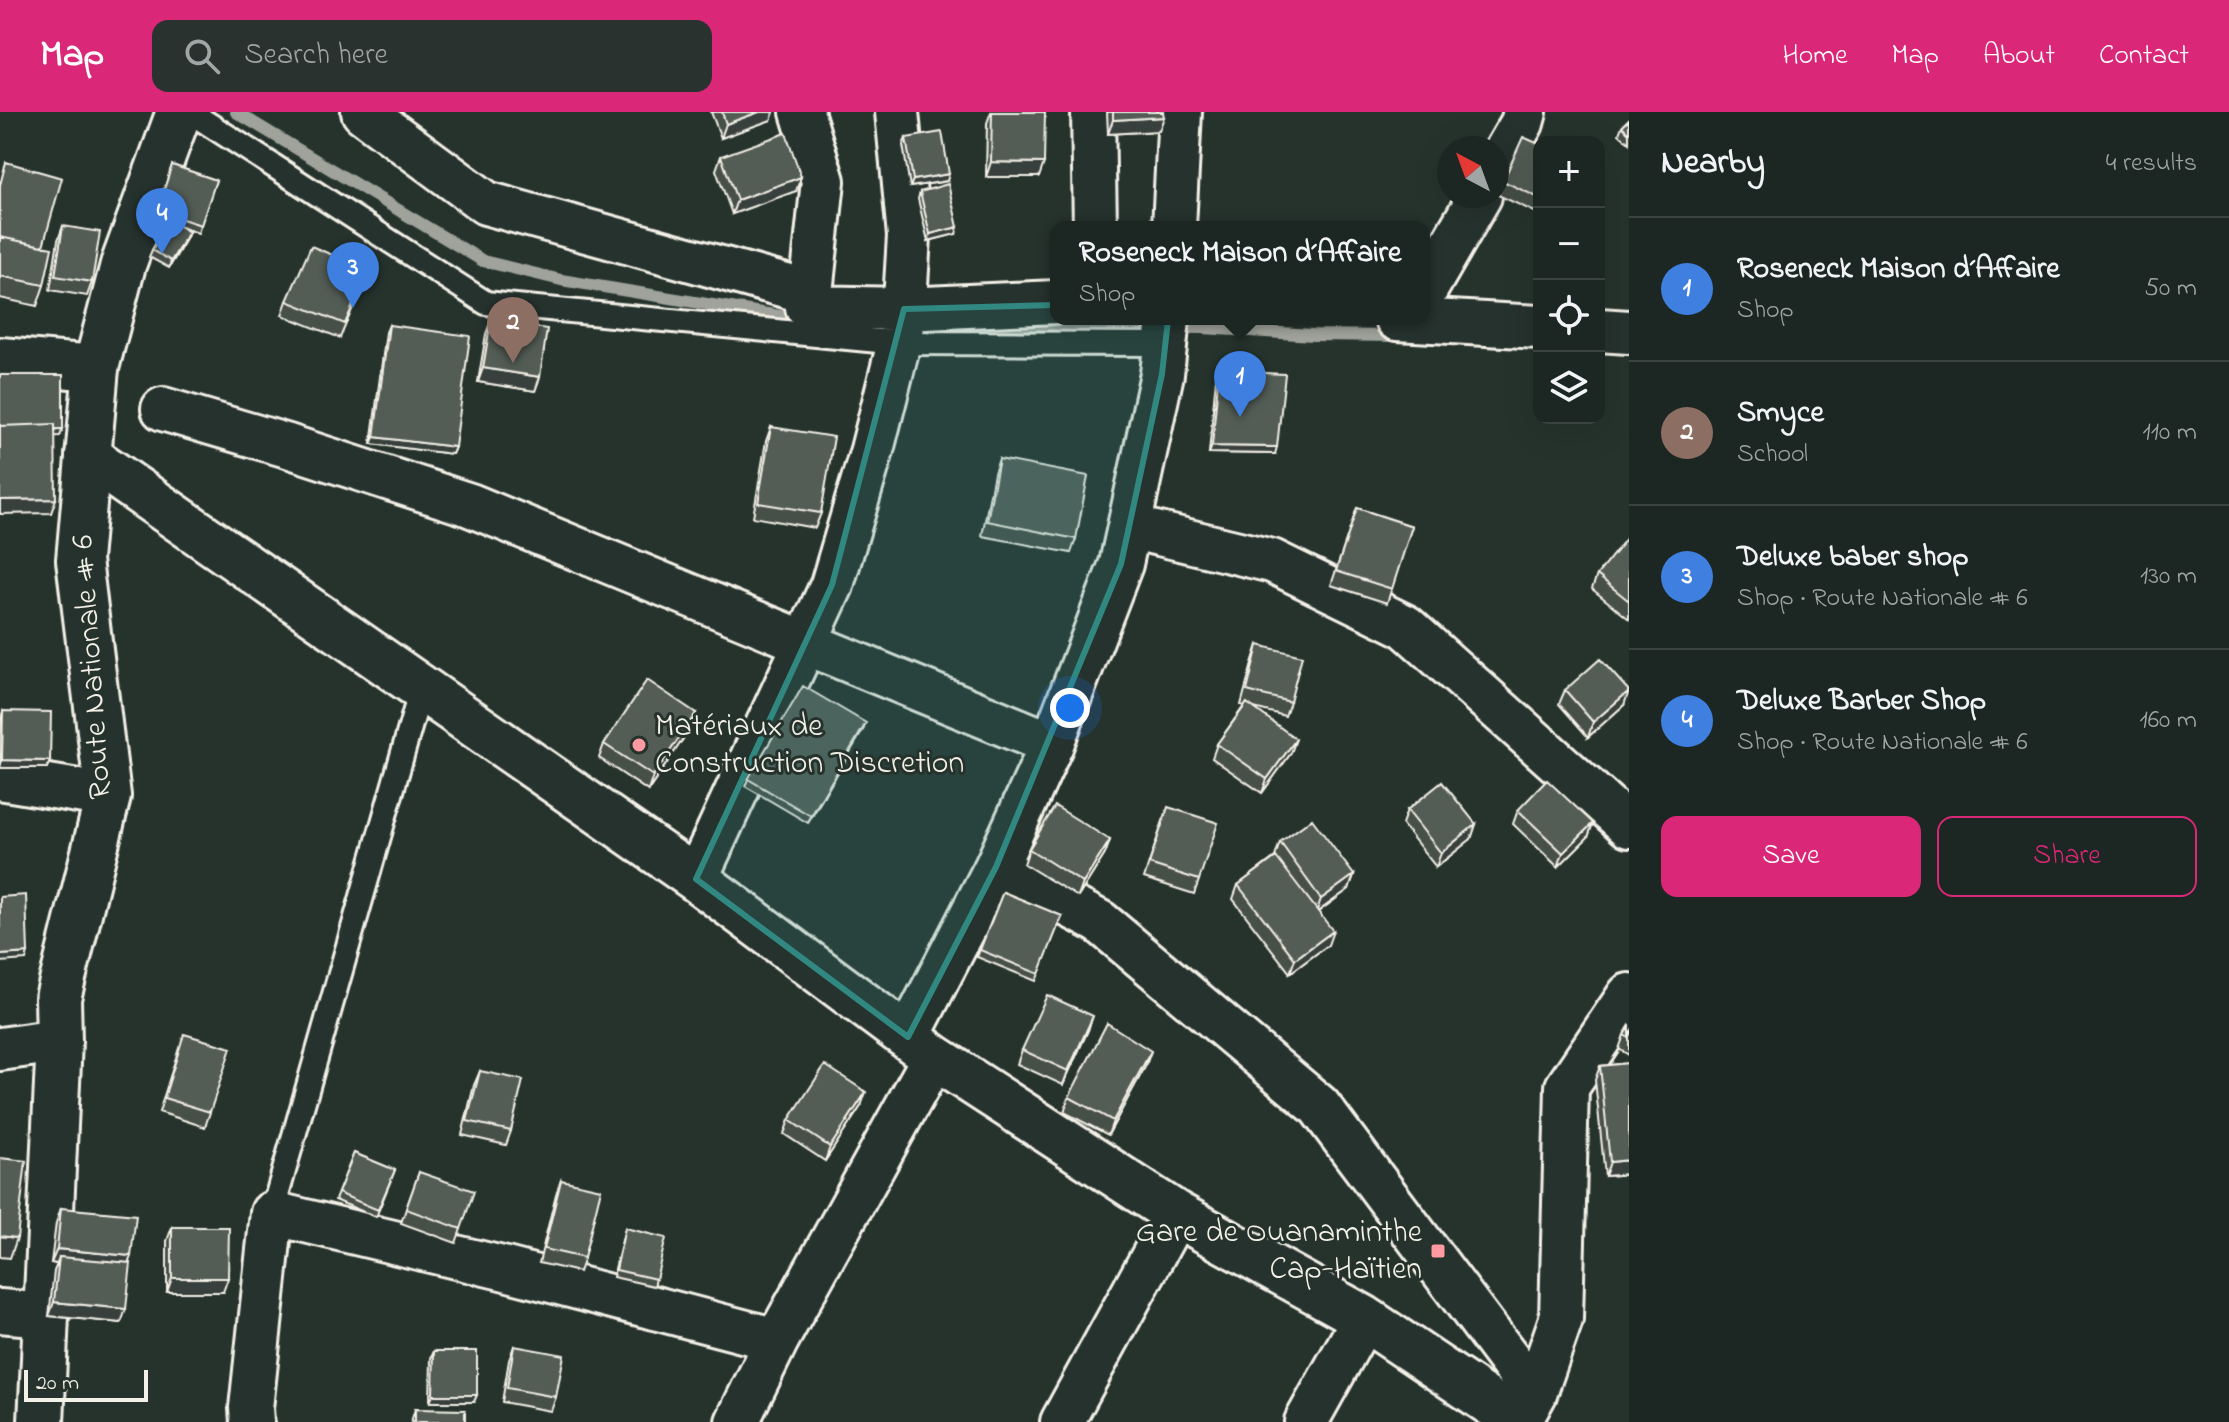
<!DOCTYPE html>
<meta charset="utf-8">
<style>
:root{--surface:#1c2622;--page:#29322f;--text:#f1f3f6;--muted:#a0a5a5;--line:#3a4340;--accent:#db2777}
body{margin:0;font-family:"Indie Flower",sans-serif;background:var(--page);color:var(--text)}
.controls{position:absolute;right:24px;top:24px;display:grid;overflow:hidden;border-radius:16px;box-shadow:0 8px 32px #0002}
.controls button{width:72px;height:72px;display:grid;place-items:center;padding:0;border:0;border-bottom:2px solid var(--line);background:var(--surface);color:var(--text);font:40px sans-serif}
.compass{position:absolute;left:1437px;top:24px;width:72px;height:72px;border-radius:50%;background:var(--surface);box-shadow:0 8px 32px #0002;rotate:319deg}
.scale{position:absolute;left:24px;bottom:20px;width:124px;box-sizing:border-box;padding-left:8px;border:4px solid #f4f1e8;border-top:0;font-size:22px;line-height:28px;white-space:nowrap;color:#f4f1e8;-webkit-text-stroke:6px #26332d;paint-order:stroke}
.you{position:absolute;left:1070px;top:596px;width:28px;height:28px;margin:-20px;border:6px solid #fff;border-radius:50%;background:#1a73e8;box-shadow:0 0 0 12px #1a73e833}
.badge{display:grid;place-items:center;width:52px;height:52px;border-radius:50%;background:var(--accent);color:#fff;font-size:26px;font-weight:700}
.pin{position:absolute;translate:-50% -66px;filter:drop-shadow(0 2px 4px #0008)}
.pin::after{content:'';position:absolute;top:42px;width:28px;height:24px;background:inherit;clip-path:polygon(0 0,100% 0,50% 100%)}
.popup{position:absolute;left:1050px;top:109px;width:380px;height:104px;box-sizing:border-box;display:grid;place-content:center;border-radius:16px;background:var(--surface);filter:drop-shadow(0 2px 6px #0005);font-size:26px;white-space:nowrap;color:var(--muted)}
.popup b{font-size:30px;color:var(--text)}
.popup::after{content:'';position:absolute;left:50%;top:100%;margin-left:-16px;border:16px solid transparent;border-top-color:var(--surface)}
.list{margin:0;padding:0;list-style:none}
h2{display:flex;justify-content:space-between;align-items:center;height:104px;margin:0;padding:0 32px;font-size:34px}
h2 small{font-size:26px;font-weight:400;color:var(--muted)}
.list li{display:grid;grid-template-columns:52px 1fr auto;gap:24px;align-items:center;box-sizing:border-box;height:144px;padding:0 32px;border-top:2px solid var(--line)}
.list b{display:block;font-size:30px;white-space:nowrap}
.list p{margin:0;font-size:26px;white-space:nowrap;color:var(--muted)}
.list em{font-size:26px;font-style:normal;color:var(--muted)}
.actions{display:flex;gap:16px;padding:24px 32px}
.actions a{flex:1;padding:18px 0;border:2px solid var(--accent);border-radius:16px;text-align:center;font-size:28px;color:var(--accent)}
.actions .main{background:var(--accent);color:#fff}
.icon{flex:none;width:44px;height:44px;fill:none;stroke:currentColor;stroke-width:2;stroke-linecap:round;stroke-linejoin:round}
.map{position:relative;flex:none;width:1629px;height:1310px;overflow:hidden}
header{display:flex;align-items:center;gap:48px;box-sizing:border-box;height:112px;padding:0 40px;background:var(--accent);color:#fff}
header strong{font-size:38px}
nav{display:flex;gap:44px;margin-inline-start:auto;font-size:28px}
.search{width:560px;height:72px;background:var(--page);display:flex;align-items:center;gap:20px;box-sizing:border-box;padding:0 28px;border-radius:16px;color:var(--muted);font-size:30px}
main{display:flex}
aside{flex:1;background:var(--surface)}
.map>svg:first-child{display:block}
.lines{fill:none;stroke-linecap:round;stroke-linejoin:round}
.stream{stroke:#9fa39b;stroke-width:12}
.lane-casing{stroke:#f4f1e8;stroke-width:28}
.street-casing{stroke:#f4f1e8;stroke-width:48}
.secondary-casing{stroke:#f4f1e8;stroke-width:50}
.primary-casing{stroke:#f4f1e8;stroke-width:50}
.lane{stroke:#26332d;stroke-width:22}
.street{stroke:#26332d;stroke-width:42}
.secondary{stroke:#26332d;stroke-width:44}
.primary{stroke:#26332d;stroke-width:44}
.wall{fill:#474f49;stroke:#f4f1e8;stroke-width:2}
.shaded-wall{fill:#39403c;stroke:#f4f1e8;stroke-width:2}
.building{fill:#525c55;stroke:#f4f1e8;stroke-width:2}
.marked{fill:#318880;fill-opacity:0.2;stroke:#318880;stroke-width:6;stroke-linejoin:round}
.poi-dot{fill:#ff9aa2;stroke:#26332d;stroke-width:3}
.labels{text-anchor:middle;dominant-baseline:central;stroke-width:6;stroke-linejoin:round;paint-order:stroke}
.street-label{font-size:32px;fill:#f4f1e8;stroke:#26332d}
.poi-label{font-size:32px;fill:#f4f1e8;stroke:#26332d;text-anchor:start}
</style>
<header>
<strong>Map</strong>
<div class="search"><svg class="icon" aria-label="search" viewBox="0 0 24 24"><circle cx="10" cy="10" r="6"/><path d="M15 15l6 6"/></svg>Search here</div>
<nav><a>Home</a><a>Map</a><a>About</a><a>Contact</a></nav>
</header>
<main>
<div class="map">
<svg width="1629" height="1310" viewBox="0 0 1629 1310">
<rect width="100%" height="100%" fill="#26332d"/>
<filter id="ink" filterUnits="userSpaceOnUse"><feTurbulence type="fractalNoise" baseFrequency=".0125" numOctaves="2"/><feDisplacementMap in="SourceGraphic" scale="16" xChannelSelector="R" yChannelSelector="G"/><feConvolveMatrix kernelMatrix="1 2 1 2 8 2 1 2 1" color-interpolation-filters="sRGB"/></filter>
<g filter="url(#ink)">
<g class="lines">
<path class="stream" d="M236 0 483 149 561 168 804 208
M979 214 1203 216 1313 223 1400 224"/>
<g class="lane-casing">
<path id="lane" d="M190 0 486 191 899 231 1165 232
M272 1101 421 577"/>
</g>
<g class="street-casing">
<path id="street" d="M363 0 486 91 811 181
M802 0 823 69 811 181 807 195 904 197 1056 190
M1093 0 1095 115
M1497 54 1522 11 1525 0
M1174 115 1180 0
M1424 181 1480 84
M1397 207 1539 215
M1599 218 1629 220
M163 297 288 334 470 393 1052 632
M1130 415 1272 449 1405 514 1629 714
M0 666 108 684
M996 755 1100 810 1319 994 1535 1282
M696 767 832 473 872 338 899 231 904 206 909 124 897 0
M908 925 996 755 1052 632 1121 452 1162 262 1168 207
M0 937 59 929
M0 1199 45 1203
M1524 1302 1535 1282 1561 1207 1567 975 1629 883
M252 1310 251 1296 272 1101 502 1156 777 1228
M737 1310 777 1228 934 945
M1062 1310 1176 1102
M1306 1310 1364 1206"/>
</g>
<g class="secondary-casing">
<path id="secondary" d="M0 248 96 256
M88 344 696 767 934 945 1176 1102 1364 1206 1519 1310"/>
</g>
<g class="primary-casing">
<path id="primary" d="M41 1310 59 929 58 886 108 684 79 448 96 256 123 153 179 0"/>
</g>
<use href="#lane" class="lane"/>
<use href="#street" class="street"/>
<use href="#secondary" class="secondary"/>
<use href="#primary" class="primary"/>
</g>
<path class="wall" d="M711 0H774L771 8 721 26Z
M991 0H1045L1039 65H986L987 11Z
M1107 0H1163L1159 19 1108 22Z
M1629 7V31L1619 22 1622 14Z
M906 26 947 69 910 75 903 33Z
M1539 32V102L1498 83 1503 69Z
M721 44 796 79 732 102 716 58Z
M172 53 216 68 198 121 181 115 189 120 186 127 169 156 149 145 152 138 168 111 155 106Z
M0 71 43 134 44 173 37 194 0 186Z
M920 80 956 122 928 129 918 87Z
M63 114 92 170 87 184 50 178 58 128Z
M363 172 340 226 282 203 287 189Z
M491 208 540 265 535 279 478 270 486 222Z
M389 213 455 335 452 342 371 332 386 220Z
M1219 259 1275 342 1209 341 1216 266Z
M771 315 821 401 815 416 753 405 766 329Z
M999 347 1076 427 1071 441 982 424 994 361Z
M1357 396 1412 414 1387 491 1331 473Z
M1629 423V507L1592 477 1597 463Z
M1258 533 1290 590 1285 604 1254 596 1291 641 1262 681 1212 646 1217 632 1244 594 1241 593 1253 548Z
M1565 578 1624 593 1588 625 1559 592Z
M3 599 50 649 47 656H0L1 606Z
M696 601 691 615 648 679 599 646 604 632Z
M863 618 808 711 745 674 748 667Z
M1407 698 1476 712 1471 727 1436 755 1402 712Z
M1518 698 1593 711 1588 725 1558 755 1513 712Z
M1163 709 1199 768 1194 782 1144 766Z
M1110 728 1105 742 1078 785 1024 752 1029 737Z
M1280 730 1354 763 1349 777 1318 800 1328 833 1290 861 1233 787 1238 773 1275 745Z
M1003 780 1062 804 1036 869 977 845Z
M1629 915V943L1619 937 1624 923Z
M1088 918 1063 973 1017 952 1022 938Z
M179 936 210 1000 205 1015 159 1000Z
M1629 951V1062L1605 1064 1595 968 1600 954Z
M1146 953 1108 1023 1064 1000 1069 985Z
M480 959 511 1019 506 1033 462 1023 474 973Z
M861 994 825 1049 784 1022 789 1008Z
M354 1041 395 1058 376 1105 335 1088Z
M419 1060 461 1117 456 1131 401 1111Z
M561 1068 584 1146 579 1160 539 1151 556 1082Z
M61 1096 129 1151 121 1211 49 1204 54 1159 57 1152 51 1151 56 1111Z
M172 1115 223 1180H167V1129Z
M625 1116 656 1167 654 1174 613 1165Z
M514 1234 556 1285 551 1299 502 1290 509 1248Z
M434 1239 474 1290H430L431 1246Z
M415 1297 465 1310H411Z"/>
<path class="shaded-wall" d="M759 0H774L771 8 721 26 726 12Z
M1164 5 1159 19 1108 22 1113 8Z
M991 50 1044 51 1039 65H986Z
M949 62 947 69 910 75 913 68Z
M801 65 796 79 732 102 737 88Z
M958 115 956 122 928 129 930 122Z
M189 120 186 127 169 156 171 149Z
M483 256 540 265 535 279 478 270Z
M63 317 60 324 0 325V318Z
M374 325 455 335 452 342 371 332Z
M1212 334 1277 335 1275 342 1209 341Z
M56 387 51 401 0 402V388Z
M1629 579 1624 593 1588 625 1593 610Z
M696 601 691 615 648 679 653 664Z
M866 611 863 618 808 711 811 704Z
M1296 627 1291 641 1262 681 1267 667Z
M2 648 50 649 47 656H0Z
M1593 711 1588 725 1558 755 1563 741Z
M1476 712 1471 727 1436 755 1441 741Z
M1110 728 1105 742 1078 785 1083 771Z
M1354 763 1349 777 1316 801 1321 787Z
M1333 819 1328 833 1290 861 1295 847Z
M28 841 26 848 0 850V843Z
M1093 904 1088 918 1063 973 1068 959Z
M1151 939 1146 953 1108 1023 1113 1009Z
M866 980 861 994 825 1049 830 1035Z
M1629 1048V1062L1605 1064 1610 1050Z
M0 1124 17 1126 10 1146 0 1145Z
M57 1137 131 1144 126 1158 59 1145 57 1152 51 1151Z
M172 1166H228L223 1180H167Z
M54 1190 126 1197 121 1211 49 1204Z
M433 1283H477L474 1290H430Z"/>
<path class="building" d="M722 0H759L726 12Z
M992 0H1045L1044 51 991 50Z
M1113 0H1163L1164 5 1113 8Z
M1629 7V21L1622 14Z
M942 20 949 62 913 68 906 26Z
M786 21 801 65 737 88 721 44Z
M1523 25 1539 32V86L1503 69Z
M6 50 62 66 43 134 0 125V73Z
M172 53 216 68 201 113 157 99Z
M948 72 958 115 930 122 920 80Z
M169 108 189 120 171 149 152 138Z
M63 114 100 120 92 170 55 164Z
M0 125 52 136 44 173 0 164Z
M311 134 368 158 345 212 287 189Z
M491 208 547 217 540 265 483 256Z
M389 213 470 224 455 335 374 325Z
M1219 259 1285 262 1277 335 1212 334Z
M0 263H63V317H55V312L0 314Z
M55 312 56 387 0 388V314Z
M771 315 834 325 821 401 758 391Z
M999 347 1088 364 1076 427 987 409Z
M1357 396 1412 414 1392 477 1336 459Z
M1629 423V489L1597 463Z
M1258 533 1302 544 1290 590 1247 579Z
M1600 547 1629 579 1593 610 1565 578Z
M647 568 696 601 653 664 604 632Z
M803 574 866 611 811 704 748 667Z
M1247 591 1296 627 1267 667 1217 632Z
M3 599 51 600 50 649 2 648Z
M1547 668 1593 711 1563 741 1518 698Z
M1442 670 1476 712 1441 741 1407 698Z
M1055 694 1110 728 1083 771 1029 737Z
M1168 695 1218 711 1199 768 1149 752Z
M1312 707 1354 763 1321 787 1280 730Z
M1276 745 1333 819 1295 847 1238 773Z
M1003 780 1062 804 1039 862 980 838Z
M26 783 28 841 0 843V785Z
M1047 883 1093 904 1068 959 1022 938Z
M1107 911 1151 939 1113 1009 1069 985Z
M1629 915V926L1624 923Z
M184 922 231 936 210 1000 164 986Z
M1629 951V1048L1610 1050 1600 954Z
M825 953 866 980 830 1035 789 1008Z
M480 959 523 968 511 1019 467 1009Z
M354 1041 395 1058 378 1098 338 1081Z
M0 1046 26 1049 17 1126 0 1124Z
M419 1060 474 1079 461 1117 406 1097Z
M561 1068 601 1077 584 1146 544 1137Z
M61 1096 136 1103 131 1144 57 1137Z
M172 1115H229L228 1166H172Z
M625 1116 666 1126 656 1167 616 1158Z
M59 1145 131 1151 126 1197 54 1190Z
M514 1234 564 1243 556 1285 507 1276Z
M434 1239H477V1283H433Z
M415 1297 465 1298V1310H415Z"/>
</g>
<path class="marked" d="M1170 190 1162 262 1121 452 996 755 908 925 696 767 832 473 904 197Z"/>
<g class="poi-dot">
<circle cx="639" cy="633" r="8"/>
<rect x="1430" y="1131" width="16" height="16" rx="4"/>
</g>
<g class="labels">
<g class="street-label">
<text transform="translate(93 555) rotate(-94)">Route Nationale # 6</text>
</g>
<g class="poi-label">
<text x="655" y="615">Matériaux de<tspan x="655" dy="37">Construction Discretion</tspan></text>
<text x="1422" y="1121" text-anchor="end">Gare de Ouanaminthe<tspan x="1422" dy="37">Cap-Haïtien</tspan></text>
</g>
</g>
</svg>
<div class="controls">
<button>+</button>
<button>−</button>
<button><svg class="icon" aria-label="locate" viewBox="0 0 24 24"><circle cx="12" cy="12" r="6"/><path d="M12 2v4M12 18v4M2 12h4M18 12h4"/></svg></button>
<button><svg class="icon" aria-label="layers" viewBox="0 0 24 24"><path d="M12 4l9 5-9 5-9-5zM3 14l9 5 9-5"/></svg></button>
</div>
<svg class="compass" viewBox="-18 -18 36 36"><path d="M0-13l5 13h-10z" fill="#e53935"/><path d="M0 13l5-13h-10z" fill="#a0a5a5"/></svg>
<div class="scale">20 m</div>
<div class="you"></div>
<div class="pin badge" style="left:1240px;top:305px;background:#3f7fe0">1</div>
<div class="popup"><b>Roseneck Maison d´Affaire</b>Shop</div>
<div class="pin badge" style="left:513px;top:251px;background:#8d6e63">2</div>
<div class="pin badge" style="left:353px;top:196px;background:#3f7fe0">3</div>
<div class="pin badge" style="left:162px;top:142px;background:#3f7fe0">4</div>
</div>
<aside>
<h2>Nearby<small>4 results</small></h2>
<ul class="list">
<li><span class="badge" style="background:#3f7fe0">1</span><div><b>Roseneck Maison d´Affaire</b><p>Shop</p></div><em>50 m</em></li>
<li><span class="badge" style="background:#8d6e63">2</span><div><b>Smyce</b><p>School</p></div><em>110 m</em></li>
<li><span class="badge" style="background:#3f7fe0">3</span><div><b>Deluxe baber shop</b><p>Shop · Route Nationale # 6</p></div><em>130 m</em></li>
<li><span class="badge" style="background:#3f7fe0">4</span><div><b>Deluxe Barber Shop</b><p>Shop · Route Nationale # 6</p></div><em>160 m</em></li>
</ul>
<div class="actions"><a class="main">Save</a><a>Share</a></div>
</aside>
</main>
